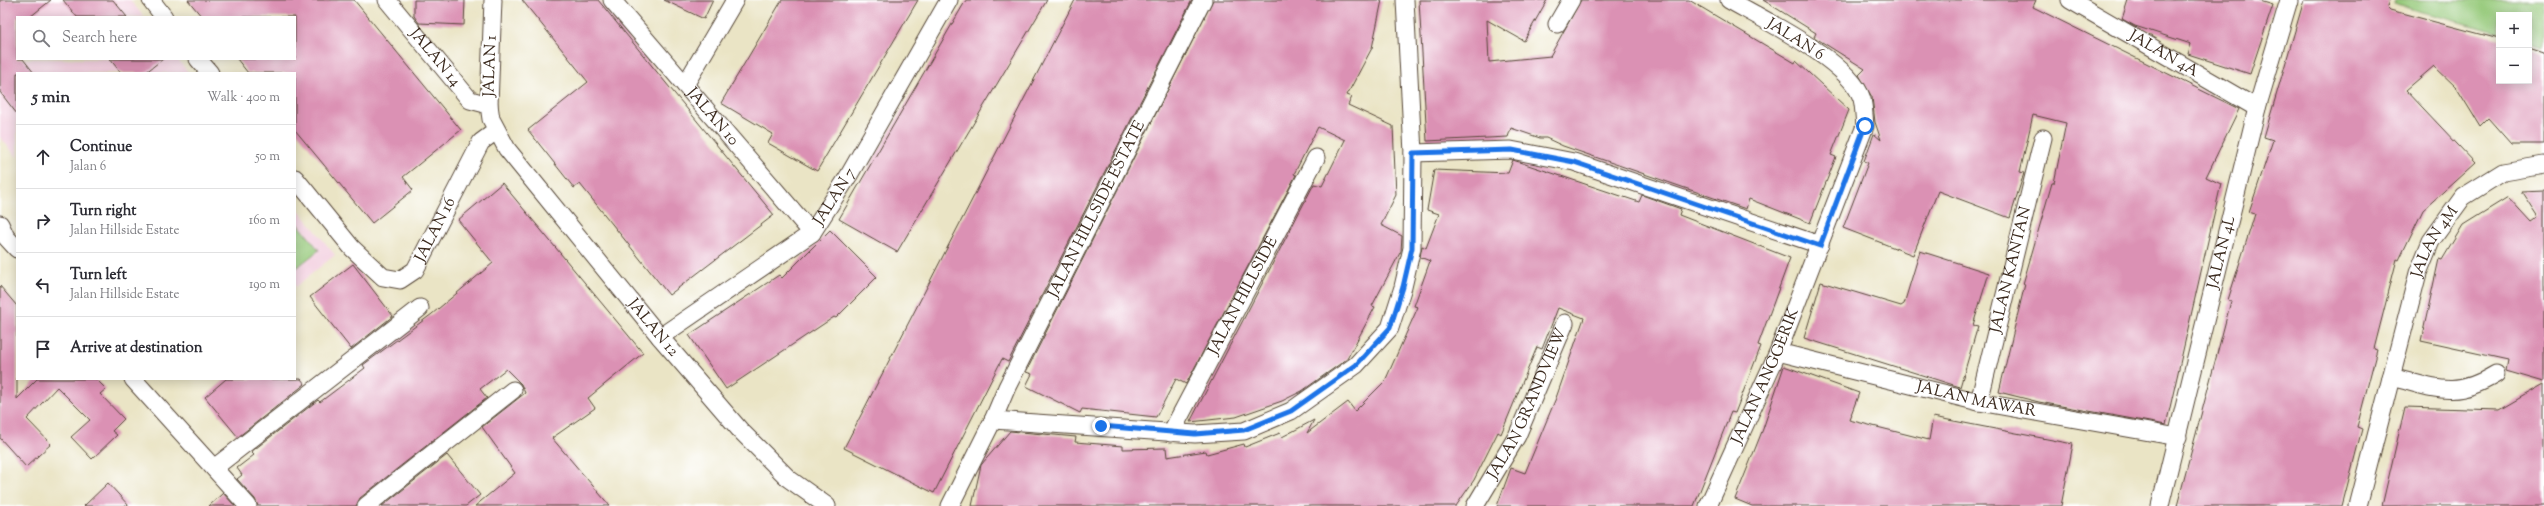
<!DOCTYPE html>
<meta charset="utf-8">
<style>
:root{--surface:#fff;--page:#f2f2f3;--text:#2b2b33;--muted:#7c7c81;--line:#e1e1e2}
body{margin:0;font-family:"Sorts Mill Goudy",serif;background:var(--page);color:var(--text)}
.controls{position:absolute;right:12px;top:12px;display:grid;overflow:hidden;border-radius:0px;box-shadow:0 2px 10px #0003}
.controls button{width:36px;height:36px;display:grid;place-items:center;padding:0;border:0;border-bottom:1px solid var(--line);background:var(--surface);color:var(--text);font:20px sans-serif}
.stop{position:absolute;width:12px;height:12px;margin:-9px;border:3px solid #1a73e8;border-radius:50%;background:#fff}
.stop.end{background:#1a73e8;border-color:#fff;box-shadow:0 1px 4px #0008}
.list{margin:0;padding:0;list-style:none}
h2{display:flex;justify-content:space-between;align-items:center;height:52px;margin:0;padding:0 16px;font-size:17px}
h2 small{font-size:13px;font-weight:400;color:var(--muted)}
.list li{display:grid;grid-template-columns:26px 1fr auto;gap:12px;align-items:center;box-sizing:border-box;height:64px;padding:0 16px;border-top:1px solid var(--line)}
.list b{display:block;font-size:15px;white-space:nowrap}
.list p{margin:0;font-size:13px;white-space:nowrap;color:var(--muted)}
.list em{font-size:13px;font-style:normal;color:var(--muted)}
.icon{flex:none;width:22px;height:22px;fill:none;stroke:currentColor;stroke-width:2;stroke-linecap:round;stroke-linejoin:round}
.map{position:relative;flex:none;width:2544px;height:506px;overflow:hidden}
.search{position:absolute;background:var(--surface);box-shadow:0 2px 10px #0003;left:16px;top:16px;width:280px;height:44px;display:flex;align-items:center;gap:10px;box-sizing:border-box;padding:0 14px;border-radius:0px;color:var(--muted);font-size:15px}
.panel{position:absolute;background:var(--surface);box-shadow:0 2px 10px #0003;left:16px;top:72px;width:280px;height:308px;border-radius:0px}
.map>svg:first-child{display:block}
.built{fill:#f3cfdf}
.green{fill:#95c979;stroke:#687a4c}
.building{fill:#db91b4}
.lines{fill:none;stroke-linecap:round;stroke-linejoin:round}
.street-casing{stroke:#554637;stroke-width:19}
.street{stroke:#fff;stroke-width:17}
.route{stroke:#1a73e8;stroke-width:5}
.labels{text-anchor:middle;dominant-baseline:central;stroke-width:4;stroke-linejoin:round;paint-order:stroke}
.street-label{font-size:16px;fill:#3b2a1e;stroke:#fff}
</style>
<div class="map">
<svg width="2544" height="506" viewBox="0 0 2544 506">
<rect width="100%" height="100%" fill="#fff"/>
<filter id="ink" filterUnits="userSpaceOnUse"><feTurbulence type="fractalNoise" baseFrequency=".025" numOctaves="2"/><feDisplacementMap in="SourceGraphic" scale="8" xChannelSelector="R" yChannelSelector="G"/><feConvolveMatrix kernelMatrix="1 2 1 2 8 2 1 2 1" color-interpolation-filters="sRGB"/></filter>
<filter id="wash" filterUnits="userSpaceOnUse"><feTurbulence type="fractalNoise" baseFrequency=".012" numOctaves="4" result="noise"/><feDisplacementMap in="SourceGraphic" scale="16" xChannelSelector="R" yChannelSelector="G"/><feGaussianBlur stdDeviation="0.9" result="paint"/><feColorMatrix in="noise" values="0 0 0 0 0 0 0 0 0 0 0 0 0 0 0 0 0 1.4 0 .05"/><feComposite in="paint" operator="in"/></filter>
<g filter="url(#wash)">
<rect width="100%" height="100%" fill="#eae4c5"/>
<path class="built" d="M0 0H130L144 17H17V59H177L189 73H17V157L0 137Z
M295 205 335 255 295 287Z"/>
<path class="green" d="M2395 0H2544V46L2529 42V15H2499V33L2394 4Z
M295 220 319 250 295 269Z"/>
<g id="blocks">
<path class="building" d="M0 0H51L30 17H17V59H23L34 73H17V114L0 92Z
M63 0H113L127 17H77Z
M188 0H354L461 130 403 177 413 190 372 223 295 130V73H248L237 59H295V17H202Z
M414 0H465L464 25 419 23 414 16Z
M522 0H598L774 215 669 295 580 184 574 188 528 130 588 82Z
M664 0H713L704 19Z
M782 0H918L817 171 768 143 773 134 721 103Z
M966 0H1047L897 252 839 219Z
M1075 0H1192L1008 362 1002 359 934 493 844 448Z
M1213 0H1382L1372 48 1347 95 1352 97 1348 105 1393 126 1396 195 1381 225 1402 236 1401 251 1372 306 1375 307 1347 359 1302 391 1282 401 1236 417 1190 422 1314 184 1322 186 1345 140 1318 127 1294 174 1296 175 1186 384 1176 379 1156 417 1082 409 1080 413 1026 386 1032 374 1026 372Z
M1419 0H1547L1524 41 1487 20 1489 62 1551 56H1550L1581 0H1689L1795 63 1796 61 1849 110 1831 155 1836 157 1810 223 1749 199 1746 209 1563 146 1546 138H1540L1511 128 1508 137 1427 141Z
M1763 0H2036L2033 7 2239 109 2206 177 2221 184 2166 425 2039 402 1999 392 2025 284H2023L2052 183H2054L2066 123 2033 115 2020 172 2024 173 2010 218 1938 191 1913 255 1843 228 1868 163 1864 161 1874 134 1881 140 1875 122 1872 97 1859 75 1865 69 1814 37 1816 33Z
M2128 0H2257L2273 5 2250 74 2188 54 2191 44 2135 26 2122 19Z
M2304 0H2389L2387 7 2390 10 2499 39V81H2529V48L2544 53V144H2511L2488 118 2480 126 2456 87 2434 66 2406 90 2475 163 2423 210 2399 260 2397 259 2374 349 2377 350 2357 427 2362 429 2342 506H2177L2231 301 2228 300 2255 214 2249 212 2273 140 2264 137Z
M110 59H163L145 73H121Z
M1513 160 1639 202 1642 195 1681 209 1679 215 1790 258 1758 345 1761 346 1735 413 1731 412 1694 506H1497L1511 468 1525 473 1556 398 1584 318 1558 308 1542 349 1537 347 1501 434 1498 432 1474 480 1456 506H972L981 465 1010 431 1076 437 1075 442 1123 446V449L1166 448 1167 457 1206 451 1207 454 1244 444 1245 447 1280 433 1282 437 1314 420 1307 433 1348 402 1355 411 1385 381 1418 307 1414 306 1430 261 1420 257 1422 246 1426 248 1439 214 1427 210 1434 170 1508 173Z
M502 183 643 353 588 398 595 408 552 438 610 506H475L515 473 482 427 525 393 521 384 506 369 480 389 487 398 360 498 356 506H258L255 499 237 479 242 475 237 468 254 455 251 452 318 400 320 402 365 368 363 365 432 314 493 263 458 220Z
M2544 190V382L2506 371 2508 360 2421 341 2439 259 2442 260 2463 225 2508 197 2531 222 2538 217 2521 191Z
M830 230 877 277 836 318 834 317 726 389 689 335 779 275 782 278Z
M1920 251 1989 273 1973 325 1978 326 1960 387 1804 338 1821 282 1901 306 1904 304Z
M353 264 393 316 351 349 310 297Z
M0 286 17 306V399L37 379H96L106 389 100 394 124 419 112 431 117 435 92 459 71 437 90 420 57 387 27 419 51 444 26 467 0 438Z
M1784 366 1859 393 1849 420 1929 440 1933 417 2073 444 2061 506H1752L1735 499 1763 429Z
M226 379H301L305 384 238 437 205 397Z
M2544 384V506H2382L2405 407 2499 410Z
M447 455 480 495 466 506H382Z
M108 483 129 506H84Z
M223 493 235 506H209Z"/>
</g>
</g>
<g filter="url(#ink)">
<use href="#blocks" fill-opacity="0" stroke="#554637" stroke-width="1"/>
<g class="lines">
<g class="street-casing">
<g id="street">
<path d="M151 0 164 17"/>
<path id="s1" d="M387 0 470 100 489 105"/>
<path id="s2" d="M493 0 489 105 491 119 507 149 660 337 740 430 789 479 827 506"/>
<path id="s3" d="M612 0 812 233"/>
<path id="s4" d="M2070 0 2257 108"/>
<path d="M1557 24 1571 0"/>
<path d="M198 59 210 73"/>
<path d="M685 85 735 0"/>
<path d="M1413 153 1511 150 1574 162 1820 245"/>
<path id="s5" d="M295 178 352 248 383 277 400 280 415 270 481 142 496 131"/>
<path d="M0 224 6 237 17 249"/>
<path id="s6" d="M660 337 812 233 849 175 949 0"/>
<path id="s7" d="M1778 352 1979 402 2178 437"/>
<path d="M2391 377C2436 388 2453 400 2496 374"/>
<path d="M133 379 248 506"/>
<path id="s8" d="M1979 402 2043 138"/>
<path d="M993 420 1195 434 1244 431 1291 411 1356 365 1390 328 1403 287 1412 248 1413 153 1405 0"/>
<path id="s9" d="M1171 433 1316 158"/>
<path d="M214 468 420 308"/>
<path d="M366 506 513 390"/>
<path id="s10" d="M950 506 993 420 1007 387 1203 0"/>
<path id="s11" d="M1475 506 1517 436 1565 323"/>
<path id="s12" d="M1708 506 1778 352 1865 126C1864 117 1864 107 1862 99 1850 61 1762 19 1729 0"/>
<path id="s13" d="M2160 506 2257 108 2289 0"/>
<path id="s14" d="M2358 506 2418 273 2431 241 2463 197 2503 172 2544 165"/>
</g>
</g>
<use href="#street" class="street"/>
</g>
</g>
<g class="lines" filter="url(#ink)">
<path class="route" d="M1101 426 1195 434 1244 430 1291 411 1356 365 1390 328 1403 287 1412 248 1413 153 1512 150 1574 162 1820 246 1865 126"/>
</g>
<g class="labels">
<g class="street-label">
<text transform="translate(1795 40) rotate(32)">JALAN 6</text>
<text stroke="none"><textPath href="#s4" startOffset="108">JALAN 4A</textPath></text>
<text stroke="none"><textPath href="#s1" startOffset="75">JALAN 14</textPath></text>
<text transform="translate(491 66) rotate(-88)">JALAN 1</text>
<text stroke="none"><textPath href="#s3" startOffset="154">JALAN 10</textPath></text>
<text stroke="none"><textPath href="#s6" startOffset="227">JALAN 7</textPath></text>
<text stroke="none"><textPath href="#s10" startOffset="331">JALAN HILLSIDE ESTATE</textPath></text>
<text stroke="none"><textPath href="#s5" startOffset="213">JALAN 16</textPath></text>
<text stroke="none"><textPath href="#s14" startOffset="276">JALAN 4M</textPath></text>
<text stroke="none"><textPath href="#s13" startOffset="261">JALAN 4L</textPath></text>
<text stroke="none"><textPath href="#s8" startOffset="136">JALAN KANTAN</textPath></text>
<text stroke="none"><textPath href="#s9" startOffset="155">JALAN HILLSIDE</textPath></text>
<text stroke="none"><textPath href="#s2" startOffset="384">JALAN 12</textPath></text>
<text stroke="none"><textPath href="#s12" startOffset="142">JALAN ANGGERIK</textPath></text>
<text stroke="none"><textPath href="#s7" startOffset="204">JALAN MAWAR</textPath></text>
<text stroke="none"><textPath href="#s11" startOffset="115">JALAN GRANDVIEW</textPath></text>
</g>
</g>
</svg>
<div class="controls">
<button>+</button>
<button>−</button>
</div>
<div class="stop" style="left:1865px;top:126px"></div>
<div class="stop end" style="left:1101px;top:426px"></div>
<div class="search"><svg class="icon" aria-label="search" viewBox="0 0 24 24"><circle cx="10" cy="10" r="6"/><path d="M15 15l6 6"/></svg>Search here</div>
<section class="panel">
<h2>5 min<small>Walk · 400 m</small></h2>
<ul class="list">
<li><svg class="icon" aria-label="ahead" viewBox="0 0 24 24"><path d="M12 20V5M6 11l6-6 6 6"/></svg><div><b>Continue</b><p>Jalan 6</p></div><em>50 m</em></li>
<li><svg class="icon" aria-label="right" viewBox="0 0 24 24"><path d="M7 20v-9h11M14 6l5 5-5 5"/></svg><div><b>Turn right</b><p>Jalan Hillside Estate</p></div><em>160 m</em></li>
<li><svg class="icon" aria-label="left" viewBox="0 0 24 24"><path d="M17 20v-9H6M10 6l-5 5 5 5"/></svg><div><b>Turn left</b><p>Jalan Hillside Estate</p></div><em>190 m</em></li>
<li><svg class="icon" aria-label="arrive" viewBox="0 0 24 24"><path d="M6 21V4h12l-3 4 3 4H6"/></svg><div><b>Arrive at destination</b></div></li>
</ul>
</section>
</div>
